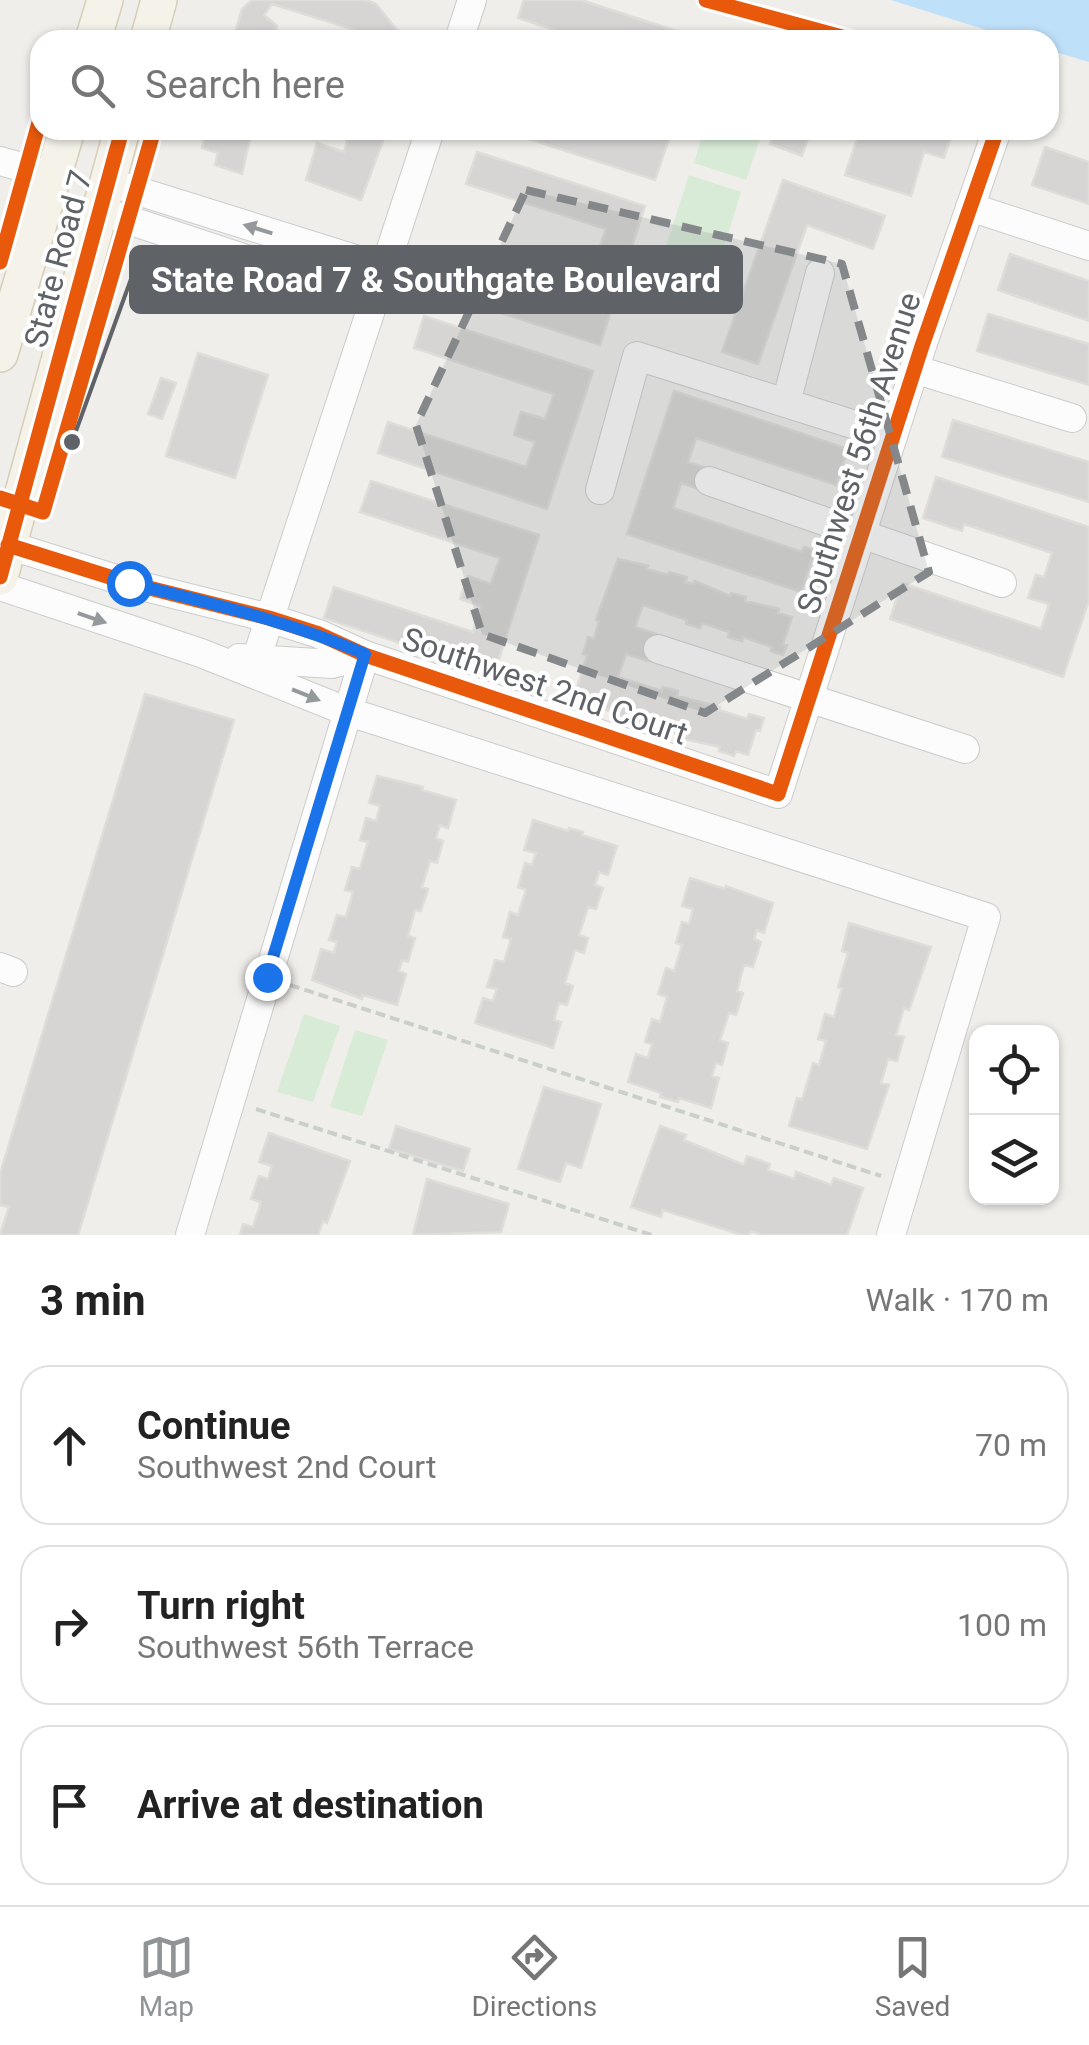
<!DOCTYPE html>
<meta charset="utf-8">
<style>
:root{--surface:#fff;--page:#f6f6f6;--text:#222;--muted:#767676;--line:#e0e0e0;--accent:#919496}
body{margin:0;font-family:Roboto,sans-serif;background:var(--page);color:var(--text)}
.controls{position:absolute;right:30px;bottom:30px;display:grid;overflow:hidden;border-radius:20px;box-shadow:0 2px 8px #0004}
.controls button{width:90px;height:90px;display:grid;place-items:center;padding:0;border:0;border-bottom:2px solid var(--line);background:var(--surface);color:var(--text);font:50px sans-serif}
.stop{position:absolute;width:30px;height:30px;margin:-22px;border:8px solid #1a73e8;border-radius:50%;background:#fff}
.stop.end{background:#1a73e8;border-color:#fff;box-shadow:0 2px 10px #0008}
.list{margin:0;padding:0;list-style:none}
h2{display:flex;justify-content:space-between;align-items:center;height:130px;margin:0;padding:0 40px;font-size:42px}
h2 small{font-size:32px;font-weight:400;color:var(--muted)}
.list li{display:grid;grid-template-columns:65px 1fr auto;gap:30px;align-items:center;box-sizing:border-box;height:160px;margin:0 20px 20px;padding:0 20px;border:2px solid var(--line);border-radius:30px}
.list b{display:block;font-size:38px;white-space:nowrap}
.list p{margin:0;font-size:32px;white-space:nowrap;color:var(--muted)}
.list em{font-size:32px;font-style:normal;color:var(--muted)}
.icon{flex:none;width:55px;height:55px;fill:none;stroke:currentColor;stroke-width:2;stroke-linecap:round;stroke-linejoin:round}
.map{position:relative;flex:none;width:1089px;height:1235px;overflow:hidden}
.search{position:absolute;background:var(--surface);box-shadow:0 2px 8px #0004;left:30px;right:30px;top:30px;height:110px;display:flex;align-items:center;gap:25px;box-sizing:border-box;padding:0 35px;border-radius:30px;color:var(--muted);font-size:38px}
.sheet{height:670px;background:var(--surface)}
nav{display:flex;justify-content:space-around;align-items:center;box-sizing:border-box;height:140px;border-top:2px solid var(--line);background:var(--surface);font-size:28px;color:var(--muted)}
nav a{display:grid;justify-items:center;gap:5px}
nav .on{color:var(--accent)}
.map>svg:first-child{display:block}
.green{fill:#d8ebd6}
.water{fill:#bfe0f9}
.building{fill:#d6d5d3;stroke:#deddd9;stroke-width:2.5}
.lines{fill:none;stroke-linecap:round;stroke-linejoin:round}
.minor-casing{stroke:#cbcccc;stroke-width:30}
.major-casing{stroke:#d7ceb8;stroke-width:38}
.path{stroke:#cacfcc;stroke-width:4;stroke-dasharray:10 5;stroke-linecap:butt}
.minor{stroke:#fdfcfc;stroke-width:28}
.major{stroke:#f4f2e9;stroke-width:35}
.cycleway-casing{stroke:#fff;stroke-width:21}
.cycleway{stroke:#e8590c;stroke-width:15}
.oneway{fill:#96999c}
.route{stroke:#1a73e8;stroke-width:12}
.marked{fill:#84888a;fill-opacity:0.2;stroke:#84888a;stroke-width:8;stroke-dasharray:20 12;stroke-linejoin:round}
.labels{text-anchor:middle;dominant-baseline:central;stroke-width:8;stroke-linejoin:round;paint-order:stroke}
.street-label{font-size:32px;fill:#5f6368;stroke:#fff}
.leader{fill:none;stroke:#5f6368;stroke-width:4}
.callout-dot{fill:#5f6368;stroke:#fff;stroke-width:4}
.callout{fill:#5f6368;stroke:#5f6368;stroke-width:4}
.callout-label{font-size:35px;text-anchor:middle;font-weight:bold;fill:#fff}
</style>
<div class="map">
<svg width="1089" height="1235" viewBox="0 0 1089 1235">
<rect width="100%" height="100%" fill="#efeeea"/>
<path class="green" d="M704 130H763L746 180 694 163Z
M689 175 741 192 706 304 653 287Z
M304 1014 340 1026 313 1102 277 1092Z
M355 1030 388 1040 362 1116 330 1107Z"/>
<path class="water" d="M891 0H1089V62L1049 50V40H1018Z"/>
<path class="building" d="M252 0H366L376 4 405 40H365L355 30 272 4 264 15 277 26 273 40H233L242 9Z
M524 0H581L701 39 584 40 518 18Z
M207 130H252L242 174 215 165 218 153 202 148Z
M350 130H387L361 200 306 180 317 143 344 152Z
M501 130H611L634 137 636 130H672L655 180Z
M776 130H811L802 156 770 144Z
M860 130H953L944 158 924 152 911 196 845 175Z
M1045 147 1089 162V204L1032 185Z
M477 152 645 206 600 345 430 290 440 258 579 303 587 277 567 271 574 248 597 255 606 229 466 184Z
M783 180 885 216 873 249 807 225 758 364 722 352Z
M1010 254 1089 281V321L998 290Z
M988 314 1089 344V385L977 351Z
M424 316 593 371 547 509 378 453 388 422 526 467 535 442 514 435 521 412 545 419 554 394 414 348Z
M198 353 268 375 235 478 166 456Z
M161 378 176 383 162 419 148 414Z
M674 391 848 449 836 485 696 438 688 462 710 469 702 490 681 483 673 508 802 552 804 547 815 550 801 592 627 534Z
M953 420 1089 462V502L942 457Z
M936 477 1089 527V600L1063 677 890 619 902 583 1041 629 1049 604 1028 598 1036 575 1044 577 1052 553 964 524 962 531 923 518Z
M371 481 539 535 494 674 324 618 334 587 473 632 481 606 460 599 468 576 491 584 500 558 360 512Z
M618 559 648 566 647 569 668 575 669 572 687 577 685 582 694 584 695 581 730 596 731 593 746 597 745 601 779 609 778 613 792 617 783 644 787 645 783 655 771 651 772 647 743 637 742 641 728 637 729 632 702 623 700 628 686 624 687 620 643 605 635 627 657 634 648 661 626 654 618 677 662 691 663 687 678 691 677 696 720 707 719 710 747 719 749 714 764 718 760 731 756 730 748 755 736 751 734 756 719 751 720 747 684 739 686 736 664 729 663 733 648 728 650 724 640 720 639 724 602 708 600 713 573 700 587 656 583 654 588 637 594 639 599 621 596 620Z
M145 694 234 720 78 1235H0L9 1207 0 1205V1174Z
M377 776 423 787 422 790 456 800 448 828 440 825 436 838 443 841 437 863 430 861 422 887 428 889 421 911 415 910 408 936 415 938 408 962 402 960 399 971 406 974 397 1005 363 995 362 999 312 980 321 949 334 953 337 942 329 940 337 915 346 917 353 892 345 890 352 867 360 869 368 842 360 840 366 818 376 821 380 806 369 803Z
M533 820 568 831 569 828 583 832 582 835 617 846 608 875 599 872 595 885 603 888 596 909 588 907 579 935 588 938 584 953 575 950 565 983 573 986 567 1005 559 1003 554 1020 561 1022 553 1048 475 1023 483 998 493 1001 497 989 487 987 495 960 504 962 511 939 503 937 510 912 518 915 526 890 518 887 525 863 532 865 536 853 524 850Z
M690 878 725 889 726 886 773 903 764 933 757 930 754 939 761 942 753 967 744 965 737 991 743 993 736 1015 729 1013 720 1040 728 1043 722 1065 716 1063 712 1076 719 1078 711 1108 679 1098 678 1102 660 1097 661 1093 628 1082 636 1054 648 1058 652 1044 645 1042 652 1019 660 1022 667 997 658 994 666 968 674 971 682 945 676 943 682 922 689 924 693 909 682 906Z
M849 923 931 947 909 1010 904 1008 896 1035 904 1037 897 1061 888 1059 881 1083 889 1085 867 1149 789 1126 797 1098 802 1100 813 1063 819 1065 826 1041 818 1039 825 1014 834 1017 842 988 838 987 848 953 842 951Z
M544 1087 601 1104 581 1168 566 1163 560 1182 518 1169Z
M396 1126 470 1149 463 1171 389 1149Z
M660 1126 686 1135 684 1140 744 1165 747 1156 770 1164 768 1170 794 1179 796 1172 831 1185 834 1178 863 1188 847 1235H762L751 1231 749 1235H742L663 1210 661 1217 631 1207Z
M269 1133 350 1161 327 1223 323 1221 318 1235H240L243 1224 253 1227 261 1202 251 1199 259 1176 268 1179 272 1166 259 1162Z
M427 1179 509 1204 501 1232 413 1235Z"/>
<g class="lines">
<g class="minor-casing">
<path id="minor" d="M459 40 472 0
M0 161 53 176
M109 182 384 268
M970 207 1089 246
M101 211 373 301
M914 369 1072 418
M786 403 820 273
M709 481 1002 583
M600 490 637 356 893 437
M8 545 129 583 269 618 319 634 365 655 778 794 922 346 997 130
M0 586 201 653 346 711 986 917 891 1235
M658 649 965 749
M239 658 332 664 365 655
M256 660 430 130
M0 967 13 972
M190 1235 365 655"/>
</g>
<g class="major-casing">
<path id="major" d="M93 40 105 0
M148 40 159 0
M0 354 67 130
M0 577 122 130"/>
</g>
<path class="path" d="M290 985 881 1176
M256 1109 652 1235"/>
<use href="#minor" class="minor"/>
<use href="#major" class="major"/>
<g class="cycleway-casing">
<path id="cycleway" d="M706 0 853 40
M0 262 40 119
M0 498 43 512 154 130
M8 545 129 583 269 618 319 634 365 655 778 794 922 346 997 130
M0 577 122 130"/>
</g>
<use href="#cycleway" class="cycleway"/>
</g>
<defs><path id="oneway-solid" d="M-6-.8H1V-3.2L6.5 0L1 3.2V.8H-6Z" transform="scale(2.5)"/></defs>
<g class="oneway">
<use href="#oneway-solid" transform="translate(258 229) rotate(-163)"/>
<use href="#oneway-solid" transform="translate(92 618) rotate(19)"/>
<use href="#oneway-solid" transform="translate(306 695) rotate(22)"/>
</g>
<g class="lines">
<path class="route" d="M129 583C209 603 289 621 365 654L267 977"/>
</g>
<path class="marked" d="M526 190 842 264 929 572 705 713 482 634 416 425Z"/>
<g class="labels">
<g class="street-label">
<text transform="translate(58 259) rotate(-75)">State Road 7</text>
<text transform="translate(859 453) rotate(-72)">Southwest 56th Avenue</text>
<text transform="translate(545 686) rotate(19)">Southwest 2nd Court</text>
</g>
</g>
<path class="leader" d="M72 442L131 279"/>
<circle class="callout-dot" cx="72" cy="442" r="10"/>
<rect class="callout" x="131" y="247" width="610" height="65" rx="10"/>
<g class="callout-label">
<text x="436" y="292">State Road 7 &amp; Southgate Boulevard</text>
</g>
</svg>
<div class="controls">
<button><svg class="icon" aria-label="locate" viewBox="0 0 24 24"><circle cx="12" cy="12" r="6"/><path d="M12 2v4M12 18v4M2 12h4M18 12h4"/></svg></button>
<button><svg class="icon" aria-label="layers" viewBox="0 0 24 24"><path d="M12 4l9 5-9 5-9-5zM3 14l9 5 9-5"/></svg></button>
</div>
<div class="stop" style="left:129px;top:583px"></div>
<div class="stop end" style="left:267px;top:977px"></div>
<div class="search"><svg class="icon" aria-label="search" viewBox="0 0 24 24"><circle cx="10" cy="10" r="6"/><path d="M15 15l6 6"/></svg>Search here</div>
</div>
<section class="sheet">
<h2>3 min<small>Walk · 170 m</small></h2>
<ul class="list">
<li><svg class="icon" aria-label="ahead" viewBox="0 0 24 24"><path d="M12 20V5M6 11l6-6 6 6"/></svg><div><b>Continue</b><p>Southwest 2nd Court</p></div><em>70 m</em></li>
<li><svg class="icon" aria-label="right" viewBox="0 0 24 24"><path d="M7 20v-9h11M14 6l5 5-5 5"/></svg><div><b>Turn right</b><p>Southwest 56th Terrace</p></div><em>100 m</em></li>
<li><svg class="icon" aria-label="arrive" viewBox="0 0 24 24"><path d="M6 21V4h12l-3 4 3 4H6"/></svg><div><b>Arrive at destination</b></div></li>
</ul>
</section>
<nav>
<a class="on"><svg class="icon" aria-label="map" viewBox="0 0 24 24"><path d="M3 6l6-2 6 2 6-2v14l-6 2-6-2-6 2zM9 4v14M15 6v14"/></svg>Map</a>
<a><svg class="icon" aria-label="directions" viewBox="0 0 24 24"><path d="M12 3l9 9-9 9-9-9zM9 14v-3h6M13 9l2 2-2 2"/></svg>Directions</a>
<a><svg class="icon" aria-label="saved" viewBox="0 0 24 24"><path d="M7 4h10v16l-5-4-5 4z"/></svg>Saved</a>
</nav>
